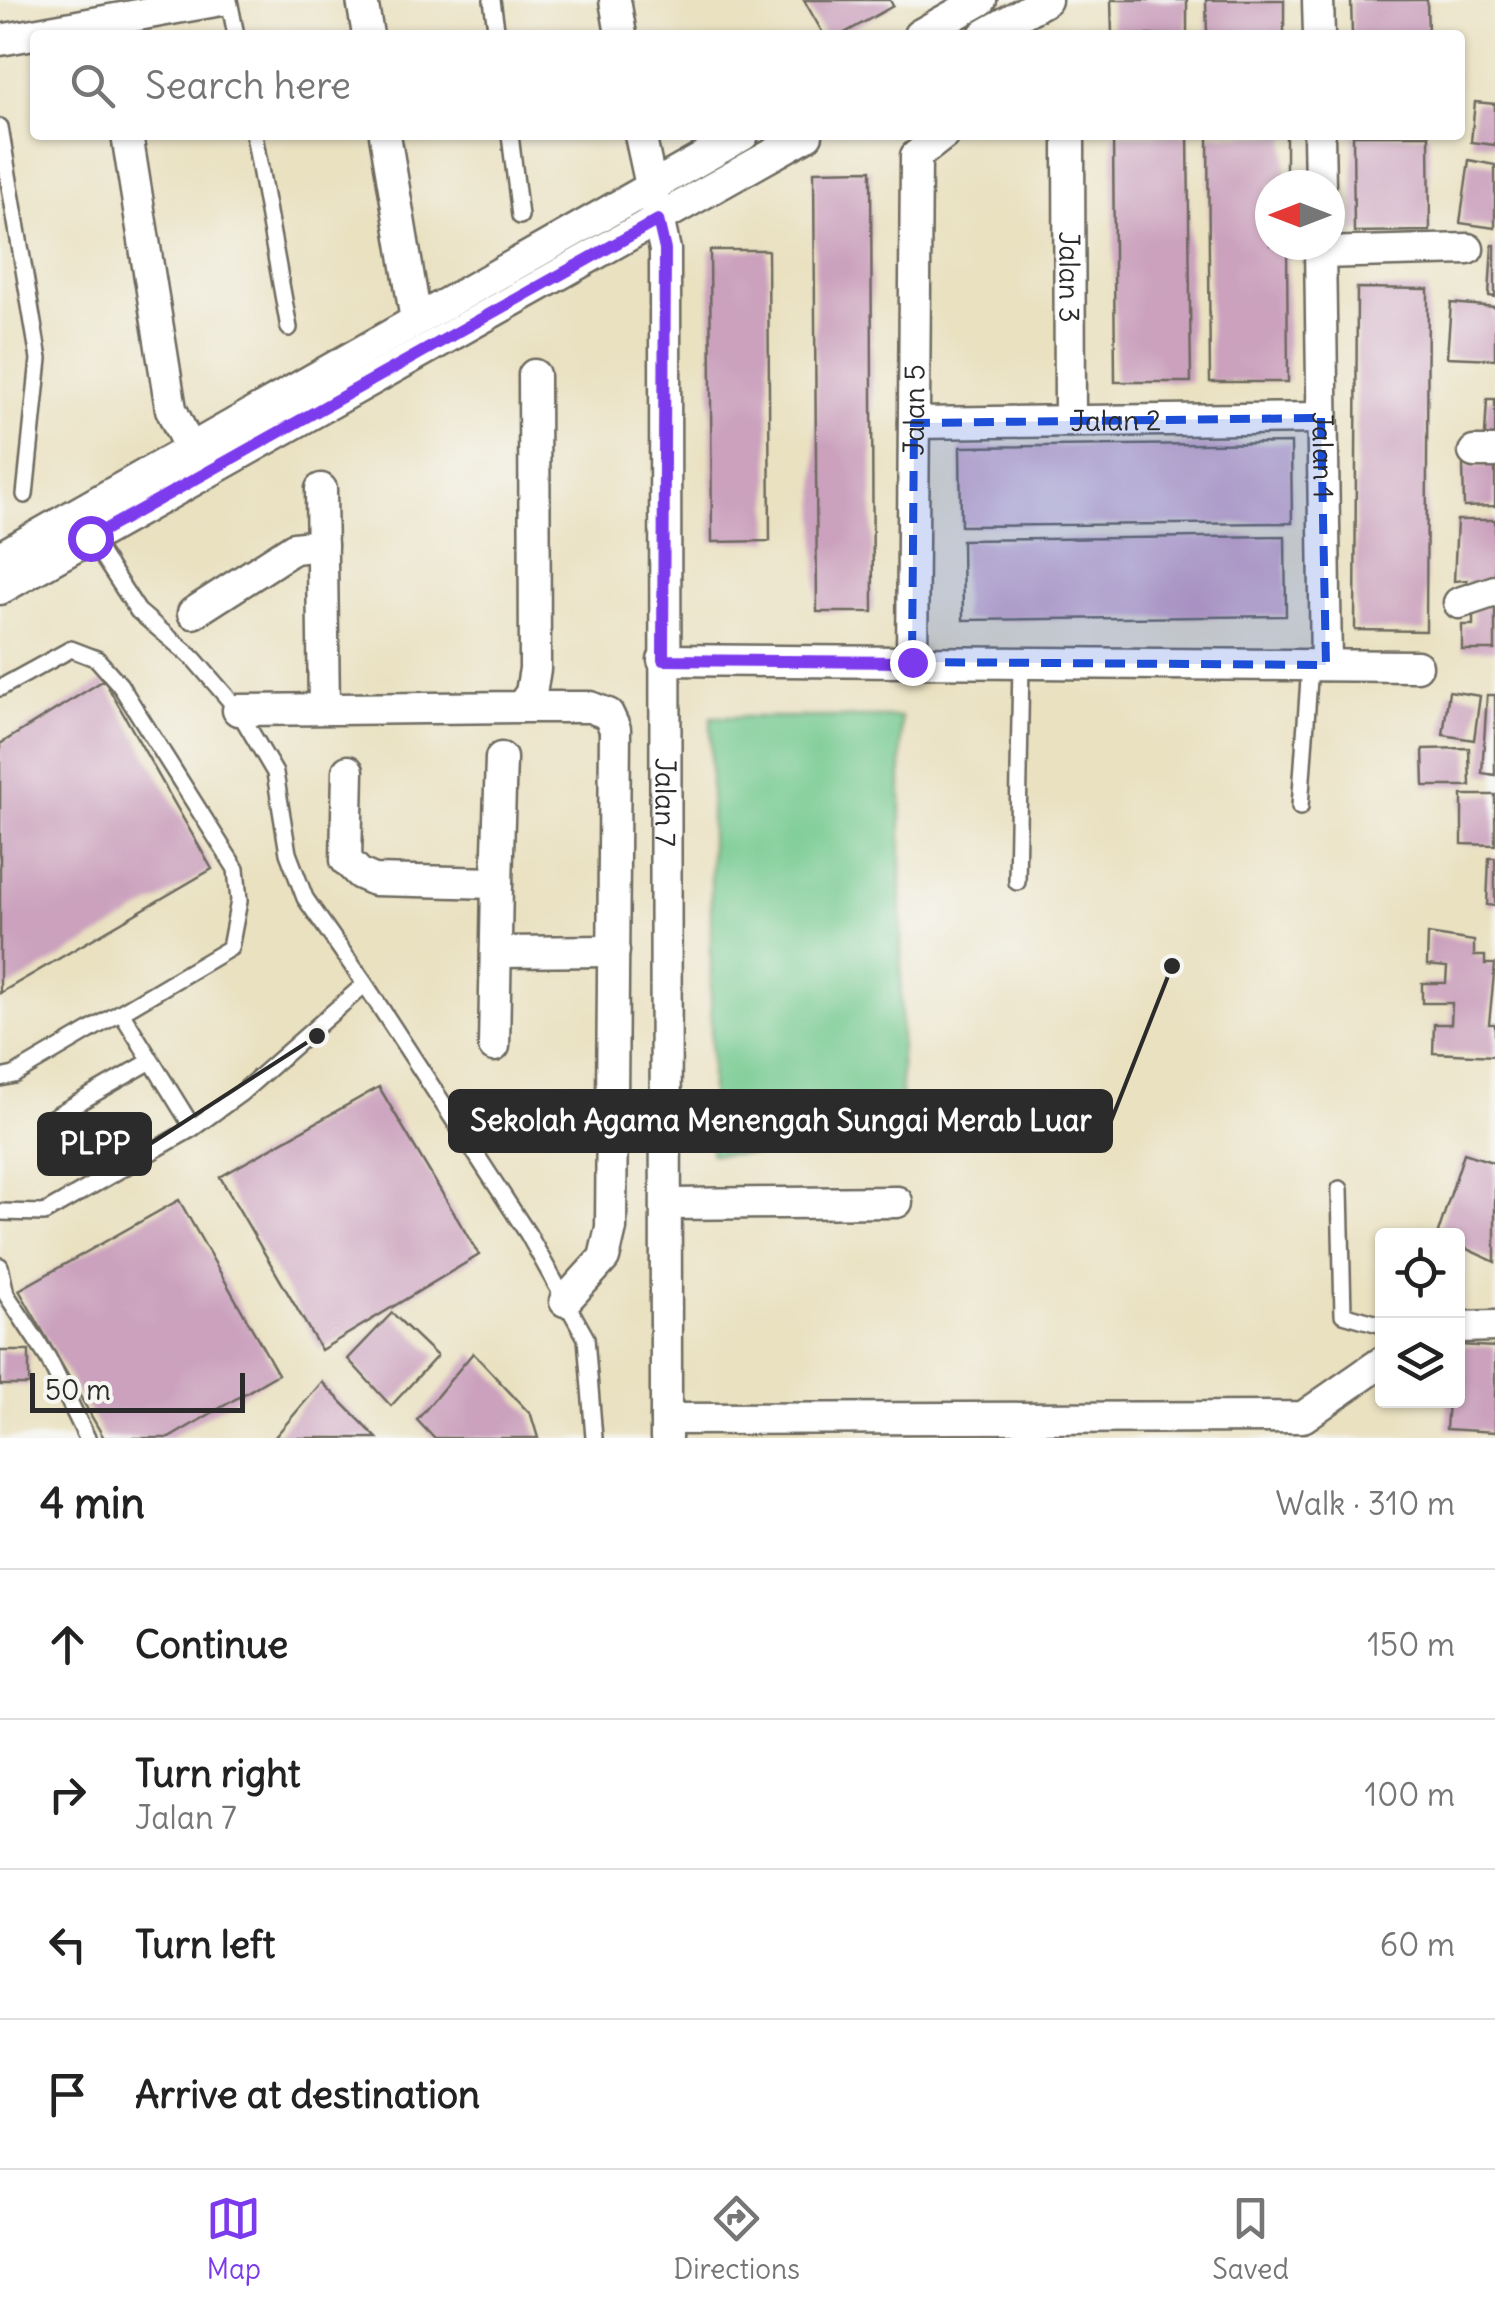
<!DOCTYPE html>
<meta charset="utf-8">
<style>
:root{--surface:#fff;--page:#f2f2f2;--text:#222;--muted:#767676;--line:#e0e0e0;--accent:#7c3aed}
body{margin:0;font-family:Delius,sans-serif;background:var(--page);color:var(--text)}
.controls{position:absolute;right:30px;bottom:30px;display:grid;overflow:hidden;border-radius:10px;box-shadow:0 2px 8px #0004}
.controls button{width:90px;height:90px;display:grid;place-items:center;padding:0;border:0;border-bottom:2px solid var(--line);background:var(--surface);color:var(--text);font:50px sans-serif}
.compass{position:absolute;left:1255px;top:170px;width:90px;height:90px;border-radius:50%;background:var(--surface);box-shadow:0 2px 8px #0004;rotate:270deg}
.scale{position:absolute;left:30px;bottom:25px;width:215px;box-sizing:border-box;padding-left:10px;border:5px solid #2b2b2b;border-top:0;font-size:28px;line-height:35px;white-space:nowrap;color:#2b2b2b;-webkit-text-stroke:8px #f6f6f2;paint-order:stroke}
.stop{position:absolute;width:30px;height:30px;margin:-22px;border:8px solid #7c3aed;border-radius:50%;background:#fff}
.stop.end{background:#7c3aed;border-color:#fff;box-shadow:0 2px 10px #0008}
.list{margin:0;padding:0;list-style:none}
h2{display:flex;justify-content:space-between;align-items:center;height:130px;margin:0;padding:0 40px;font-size:42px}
h2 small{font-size:32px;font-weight:400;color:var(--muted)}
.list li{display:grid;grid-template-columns:65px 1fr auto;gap:30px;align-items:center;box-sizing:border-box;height:150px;padding:0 40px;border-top:2px solid var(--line)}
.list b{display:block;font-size:38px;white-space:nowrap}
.list p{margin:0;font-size:32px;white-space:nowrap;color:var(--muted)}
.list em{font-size:32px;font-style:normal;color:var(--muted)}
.icon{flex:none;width:55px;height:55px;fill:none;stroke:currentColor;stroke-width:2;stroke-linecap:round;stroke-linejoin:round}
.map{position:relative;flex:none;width:1495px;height:1438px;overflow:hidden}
.search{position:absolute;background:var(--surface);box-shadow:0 2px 8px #0004;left:30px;right:30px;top:30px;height:110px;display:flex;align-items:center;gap:25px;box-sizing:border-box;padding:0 35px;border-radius:10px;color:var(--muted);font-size:38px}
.sheet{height:730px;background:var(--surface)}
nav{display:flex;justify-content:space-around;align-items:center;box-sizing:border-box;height:140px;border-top:2px solid var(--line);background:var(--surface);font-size:28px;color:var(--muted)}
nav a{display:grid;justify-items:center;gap:5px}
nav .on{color:var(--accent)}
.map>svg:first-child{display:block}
.green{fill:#73c98e;stroke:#4f7a5c;stroke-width:2.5}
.building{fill:#cba1bd}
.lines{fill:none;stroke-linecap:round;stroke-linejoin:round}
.lane-casing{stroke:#6e6b60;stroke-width:20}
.street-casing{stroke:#6e6b60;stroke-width:35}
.lane{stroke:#fff;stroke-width:15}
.street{stroke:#fff;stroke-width:30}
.route{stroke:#7c3aed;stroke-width:12}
.marked{fill:#1d4ed8;fill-opacity:0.2;stroke:#1d4ed8;stroke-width:8;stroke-dasharray:20 12;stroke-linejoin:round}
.labels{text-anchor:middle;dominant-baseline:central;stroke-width:10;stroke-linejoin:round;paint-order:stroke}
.street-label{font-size:28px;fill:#2b2b2b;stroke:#f6f6f2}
.leader{fill:none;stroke:#2b2b2b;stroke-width:4}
.callout-dot{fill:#2b2b2b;stroke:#f6f6f2;stroke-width:4}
.callout{fill:#2b2b2b;stroke:#2b2b2b;stroke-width:4}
.callout-label{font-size:30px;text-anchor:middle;font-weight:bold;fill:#fff}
</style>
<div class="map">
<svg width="1495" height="1438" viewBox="0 0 1495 1438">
<rect width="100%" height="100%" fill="#f6f6f2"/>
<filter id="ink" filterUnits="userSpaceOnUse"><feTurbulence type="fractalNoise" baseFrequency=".01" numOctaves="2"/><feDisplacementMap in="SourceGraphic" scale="20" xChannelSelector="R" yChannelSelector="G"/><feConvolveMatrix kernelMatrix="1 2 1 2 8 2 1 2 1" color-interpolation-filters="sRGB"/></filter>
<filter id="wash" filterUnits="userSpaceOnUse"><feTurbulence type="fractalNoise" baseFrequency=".0048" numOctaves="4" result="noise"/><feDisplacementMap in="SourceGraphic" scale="40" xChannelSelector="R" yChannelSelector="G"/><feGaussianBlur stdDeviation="2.25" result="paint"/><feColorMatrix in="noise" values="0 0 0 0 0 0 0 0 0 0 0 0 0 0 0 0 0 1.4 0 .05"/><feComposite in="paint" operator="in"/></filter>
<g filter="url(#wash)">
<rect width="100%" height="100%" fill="#eae1c1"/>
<path class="green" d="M711 717H901V1154H711Z"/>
<g id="blocks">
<path class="building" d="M804 0H890L893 6 841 35H824Z
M1111 0H1187V35H1112Z
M1206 0H1284V35H1207Z
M1351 0H1427L1428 35H1352Z
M1475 102 1495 104V145L1471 142Z
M1113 135H1188L1191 382H1115Z
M1208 135H1286V185H1270V245H1287L1288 382H1210Z
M1353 135H1429L1430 231 1354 232Z
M1469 160 1495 165V228L1460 223Z
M871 170 873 612H817L814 171Z
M1492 245H1495V297L1489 296Z
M710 250H768L770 541 712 542Z
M1357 288 1428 289 1426 631 1355 630Z
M1451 303 1495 307V359L1447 357Z
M1487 399H1495V436L1485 435Z
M1291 443 1292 523 961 526 960 447Z
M1463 465H1495V506L1464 507Z
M1457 520H1495V590L1467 591V580L1454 581Z
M1285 536 1286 616 963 620 962 540Z
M1495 606V650H1462V625H1473V607Z
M104 680 212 869 0 993V744Z
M1449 691 1480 696 1474 740 1443 735Z
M1487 695H1495V775L1482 773Z
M1469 748 1470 786H1424L1423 749Z
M1462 795H1495V845L1462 844Z
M1489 858H1495V906L1487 905Z
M1428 934 1474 941V956H1485V964H1495L1489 1024H1495V1056L1433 1053 1434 1024H1451L1452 1003H1422V983H1446L1447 967 1427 965Z
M379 1087 479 1255 321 1350 220 1177Z
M1464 1153 1495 1163V1262L1458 1245V1236H1437Z
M179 1200 278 1374 169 1438H104L19 1290Z
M392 1313 437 1356 391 1406 348 1359Z
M1458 1345 1495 1347V1432L1446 1429 1448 1400H1458Z
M0 1351H29V1385H0Z
M473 1353 531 1415 538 1438H434L417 1420Z
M322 1382 377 1438H274Z"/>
</g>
</g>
<g filter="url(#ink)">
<use href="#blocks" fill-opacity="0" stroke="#6e6b60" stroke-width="2.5"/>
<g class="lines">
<g class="lane-casing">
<path id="lane" d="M229 0 236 35
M492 0 497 35
M0 127 39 359 25 495
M254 135 289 328
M510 135 520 216
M89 536 138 611 194 659 238 710 275 773 288 853 305 898 365 984 528 1234 586 1338 594 1438
M0 688 71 649 97 659 120 685 236 869 239 901 230 948 14 1075 0 1078
M1300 807 1310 665
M1017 882 1021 663
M121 1012 193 1128
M48 1120 151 1061
M1340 1189 1343 1314 1382 1325
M0 1212 44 1213 193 1128 240 1094 365 984
M0 1266 6 1294 48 1358 87 1438"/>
</g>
<g class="street-casing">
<g id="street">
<path d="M362 0 368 35"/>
<path d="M615 0 621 35"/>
<path d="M1318 0 1319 35"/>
<path d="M919 35 981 0"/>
<path d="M984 35 1046 0"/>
<path d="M0 40 221 0"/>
<path d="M127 135 171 409 198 467"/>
<path d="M385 135 416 320"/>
<path id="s1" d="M640 135 665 250 666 1438"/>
<path id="s2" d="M1069 135 1070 421"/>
<path d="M1319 135 1320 185"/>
<path id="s3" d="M1320 245 1326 665"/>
<path d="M1320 253 1468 249"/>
<path id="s4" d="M914 423 1321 418"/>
<path d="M1474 452H1495"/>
<path d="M321 489 324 708"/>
<path d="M0 557 743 135"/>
<path d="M0 589 807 135"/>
<path d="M1459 603 1495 591"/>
<path d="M193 613 294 548 322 545"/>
<path d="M663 660 1417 666"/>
<path id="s5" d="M912 662 916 156 943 135"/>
<path d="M521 707H590L608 714 615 729 611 1228 604 1258 565 1301"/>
<path d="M238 710 521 707 531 693 535 669 534 375"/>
<path d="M348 771 346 860 360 874 374 880 497 883 501 758"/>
<path d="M496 952 614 951"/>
<path d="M494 1046 497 883"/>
<path d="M667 1204 897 1202"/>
<path d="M1458 1327 1495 1326"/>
<path d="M666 1419 1303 1417 1382 1362"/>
</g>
</g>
<use href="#lane" class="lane"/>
<use href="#street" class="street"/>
</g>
</g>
<g class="lines" filter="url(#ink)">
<path class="route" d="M90 538 658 220 665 250 663 660 912 662"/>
</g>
<path class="marked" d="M1321 418 1326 665 912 662 914 423Z"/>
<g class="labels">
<g class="street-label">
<text stroke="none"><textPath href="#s2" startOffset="142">Jalan 3</textPath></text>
<text stroke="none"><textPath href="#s5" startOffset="252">Jalan 5</textPath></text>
<text stroke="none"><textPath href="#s4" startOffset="202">Jalan 2</textPath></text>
<text stroke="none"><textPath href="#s3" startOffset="210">Jalan 1</textPath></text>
<text stroke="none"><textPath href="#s1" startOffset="670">Jalan 7</textPath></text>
</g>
</g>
<path class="leader" d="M1172 966L1111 1121M317 1036L150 1144"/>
<g class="callout-dot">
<circle cx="1172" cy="966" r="10"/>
<circle cx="317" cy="1036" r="10"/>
</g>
<g class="callout">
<rect x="450" y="1091" width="661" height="60" rx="10"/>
<rect x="39" y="1114" width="111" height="60" rx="10"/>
</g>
<g class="callout-label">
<text x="781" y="1131">Sekolah Agama Menengah Sungai Merab Luar</text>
<text x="95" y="1154">PLPP</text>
</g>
</svg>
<div class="controls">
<button><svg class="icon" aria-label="locate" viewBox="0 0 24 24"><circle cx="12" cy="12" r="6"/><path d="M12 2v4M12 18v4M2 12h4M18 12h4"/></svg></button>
<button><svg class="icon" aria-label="layers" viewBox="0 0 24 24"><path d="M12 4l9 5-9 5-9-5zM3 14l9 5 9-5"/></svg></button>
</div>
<svg class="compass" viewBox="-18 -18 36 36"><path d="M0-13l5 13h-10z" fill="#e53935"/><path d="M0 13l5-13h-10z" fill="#767676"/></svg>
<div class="scale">50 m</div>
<div class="stop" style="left:90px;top:538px"></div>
<div class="stop end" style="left:912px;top:662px"></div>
<div class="search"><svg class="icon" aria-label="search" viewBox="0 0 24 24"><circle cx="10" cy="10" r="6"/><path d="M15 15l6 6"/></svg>Search here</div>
</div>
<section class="sheet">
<h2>4 min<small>Walk · 310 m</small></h2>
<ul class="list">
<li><svg class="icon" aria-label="ahead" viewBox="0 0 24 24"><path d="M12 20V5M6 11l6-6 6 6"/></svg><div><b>Continue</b></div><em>150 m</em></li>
<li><svg class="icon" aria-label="right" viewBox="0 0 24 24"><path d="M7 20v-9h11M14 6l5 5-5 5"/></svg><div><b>Turn right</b><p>Jalan 7</p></div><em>100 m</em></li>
<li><svg class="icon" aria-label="left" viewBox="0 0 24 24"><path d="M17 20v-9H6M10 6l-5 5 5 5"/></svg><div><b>Turn left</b></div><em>60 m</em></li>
<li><svg class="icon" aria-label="arrive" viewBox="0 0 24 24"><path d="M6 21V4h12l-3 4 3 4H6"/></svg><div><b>Arrive at destination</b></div></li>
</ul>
</section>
<nav>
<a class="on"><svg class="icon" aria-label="map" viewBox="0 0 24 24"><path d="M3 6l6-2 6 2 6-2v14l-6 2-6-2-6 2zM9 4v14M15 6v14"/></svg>Map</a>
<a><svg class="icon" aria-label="directions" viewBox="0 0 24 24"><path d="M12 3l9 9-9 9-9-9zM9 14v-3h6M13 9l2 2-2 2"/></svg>Directions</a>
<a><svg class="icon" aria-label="saved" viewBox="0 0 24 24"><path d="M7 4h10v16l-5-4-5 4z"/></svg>Saved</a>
</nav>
